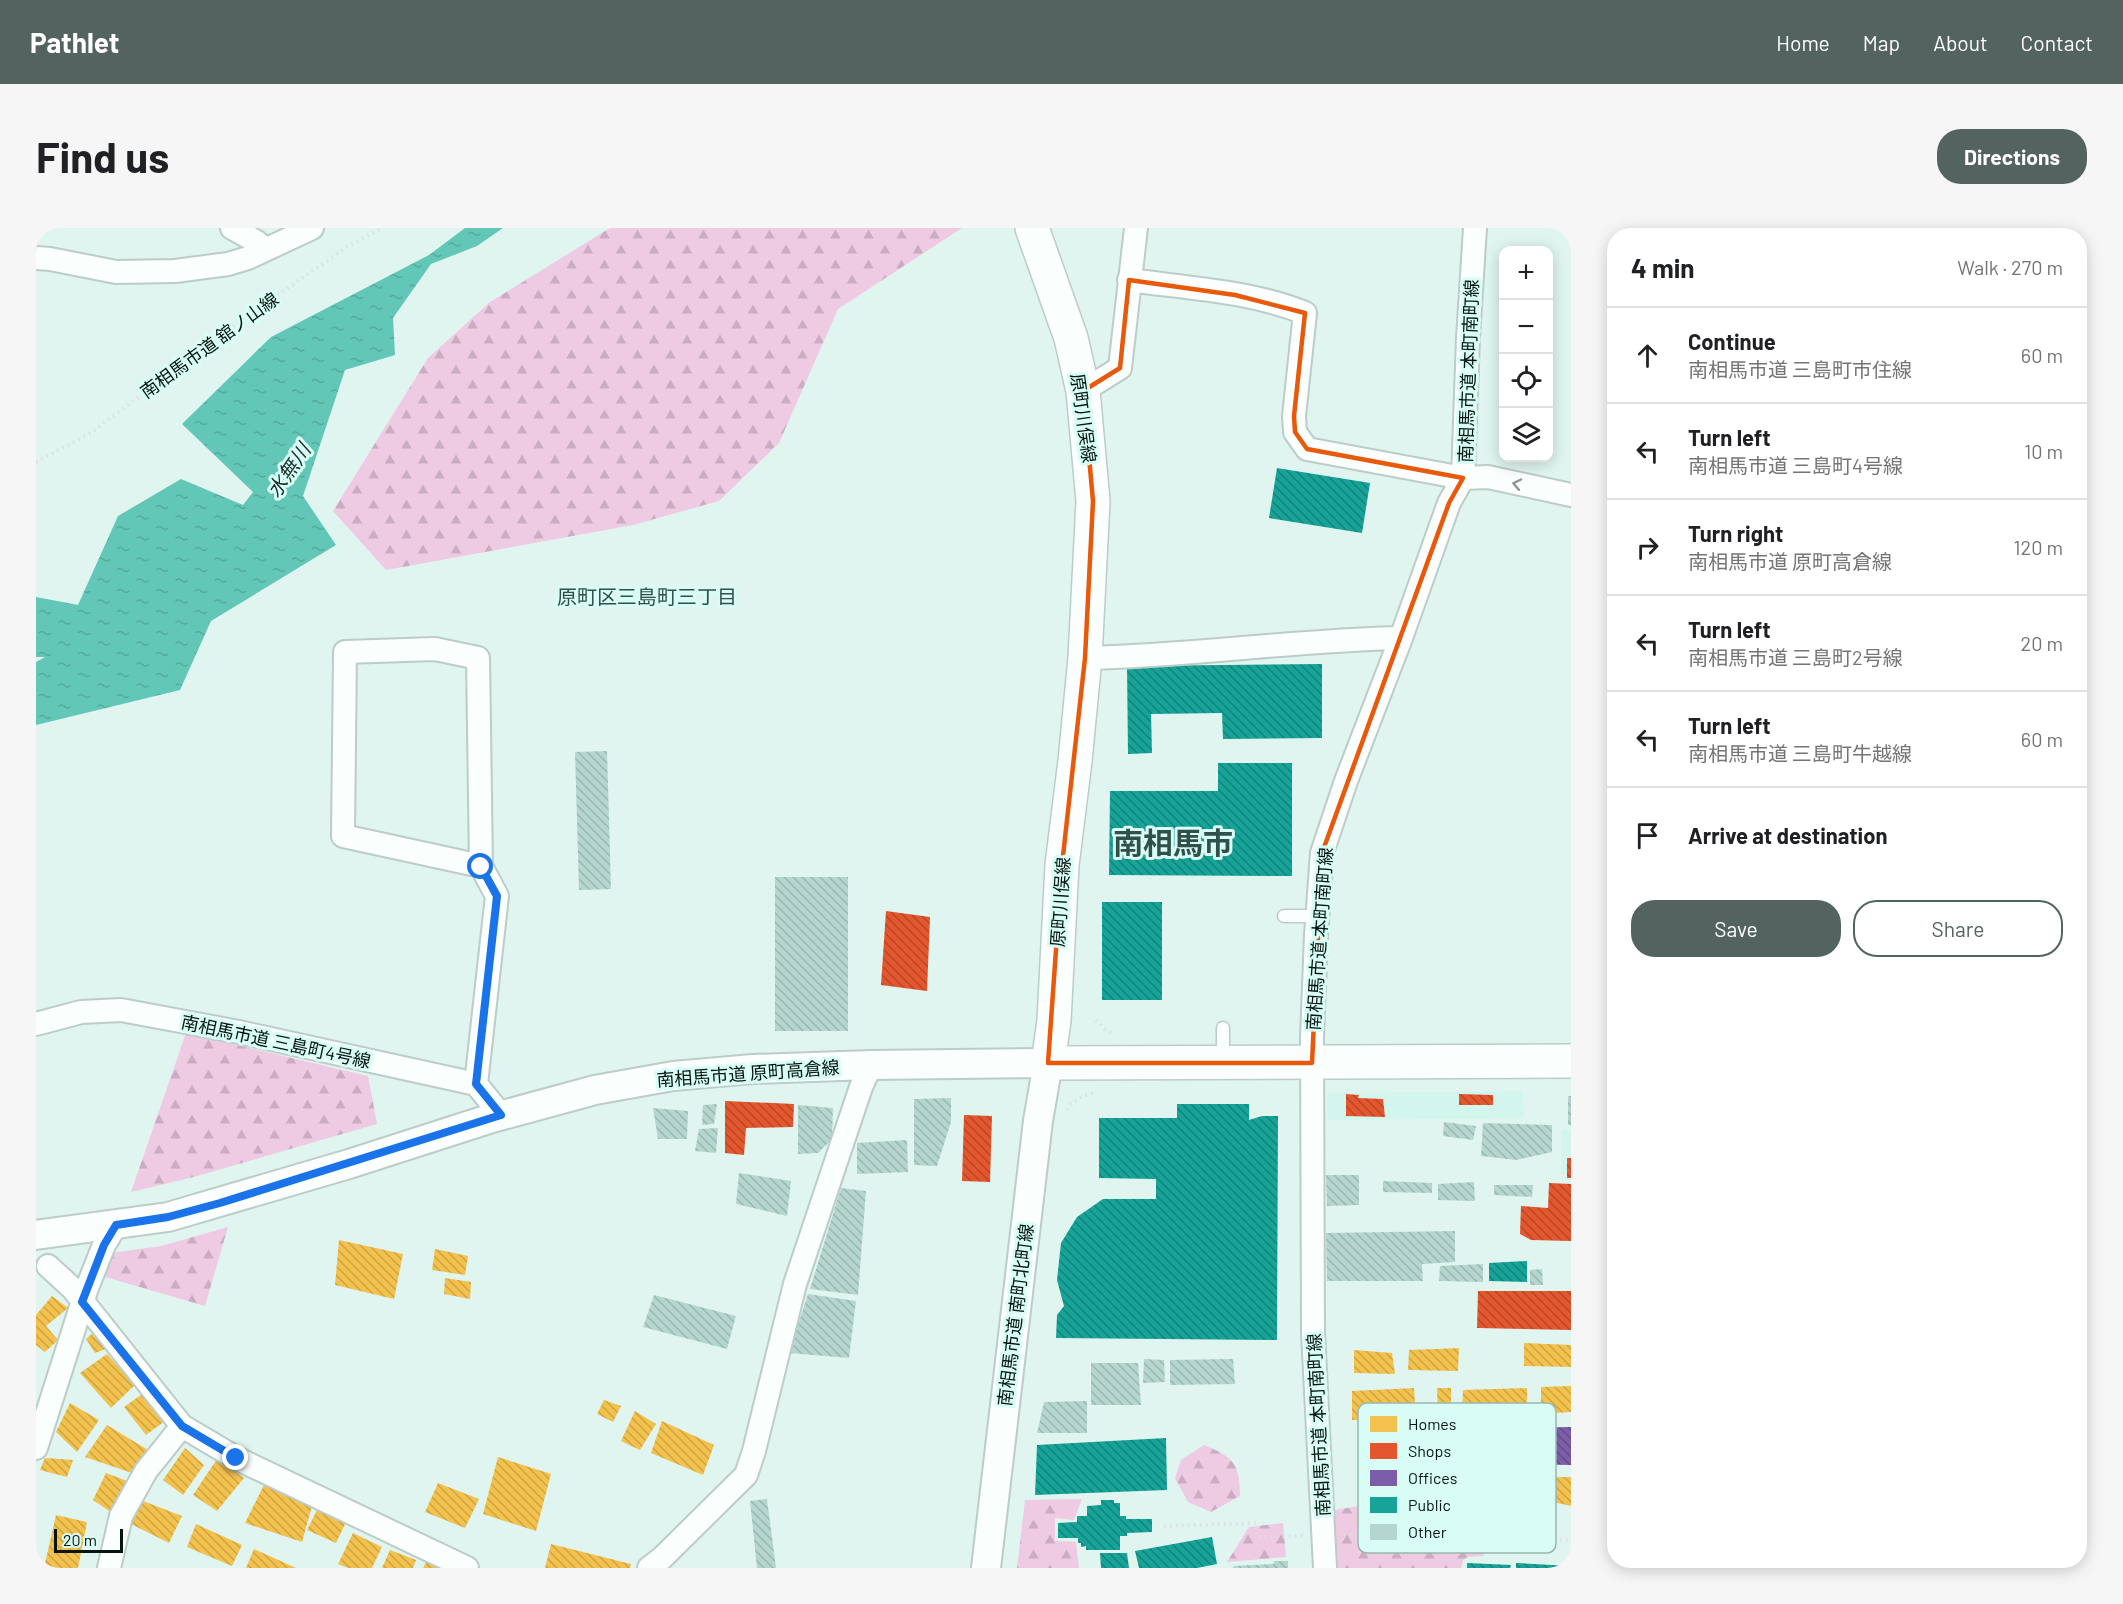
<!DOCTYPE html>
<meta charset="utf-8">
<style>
:root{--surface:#fff;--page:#f6f6f6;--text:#202124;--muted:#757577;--line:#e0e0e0;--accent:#536360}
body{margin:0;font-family:Barlow,"Noto Sans JP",sans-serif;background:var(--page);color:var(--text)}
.controls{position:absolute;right:18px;top:18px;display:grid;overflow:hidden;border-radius:12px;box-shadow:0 3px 15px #0003}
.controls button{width:54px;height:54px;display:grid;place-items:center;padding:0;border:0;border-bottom:2px solid var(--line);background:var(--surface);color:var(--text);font:30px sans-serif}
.scale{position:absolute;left:18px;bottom:15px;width:69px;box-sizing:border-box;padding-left:6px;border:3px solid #071512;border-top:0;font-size:16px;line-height:21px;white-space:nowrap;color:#071512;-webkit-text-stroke:4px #d8fdf4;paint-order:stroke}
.stop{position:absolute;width:18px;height:18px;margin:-14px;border:4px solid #1a73e8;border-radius:50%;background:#fff}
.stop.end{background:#1a73e8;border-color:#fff;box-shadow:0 2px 6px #0008}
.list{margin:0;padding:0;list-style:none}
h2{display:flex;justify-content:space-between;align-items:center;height:78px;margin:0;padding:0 24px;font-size:26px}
h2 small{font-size:20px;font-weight:400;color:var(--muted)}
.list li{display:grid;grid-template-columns:39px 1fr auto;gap:18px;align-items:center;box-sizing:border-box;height:96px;padding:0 24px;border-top:2px solid var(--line)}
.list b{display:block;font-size:22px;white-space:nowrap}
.list p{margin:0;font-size:20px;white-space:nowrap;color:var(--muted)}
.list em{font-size:20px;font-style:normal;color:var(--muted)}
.actions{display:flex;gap:12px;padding:18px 24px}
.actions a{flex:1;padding:14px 0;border:2px solid var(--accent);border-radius:24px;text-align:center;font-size:21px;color:var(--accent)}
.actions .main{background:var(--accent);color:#fff}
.icon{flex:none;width:33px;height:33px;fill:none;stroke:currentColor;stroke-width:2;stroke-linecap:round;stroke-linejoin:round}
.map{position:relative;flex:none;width:1535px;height:1340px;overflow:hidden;border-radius:24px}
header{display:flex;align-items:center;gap:36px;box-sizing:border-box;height:84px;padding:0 30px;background:var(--accent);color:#fff}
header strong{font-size:28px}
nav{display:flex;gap:33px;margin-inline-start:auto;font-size:21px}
.intro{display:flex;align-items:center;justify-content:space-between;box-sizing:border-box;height:144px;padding:0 36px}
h1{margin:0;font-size:42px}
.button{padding:15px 27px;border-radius:24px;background:var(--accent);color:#fff;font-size:21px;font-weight:700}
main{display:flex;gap:36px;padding:0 36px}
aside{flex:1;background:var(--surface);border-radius:24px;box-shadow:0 3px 15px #0003}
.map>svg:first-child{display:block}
.built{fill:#d2f6ed}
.forest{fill:url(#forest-firs)}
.water{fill:url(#water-ripples)}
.homes{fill:url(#homes-back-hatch)}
.shops{fill:url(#shops-back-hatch)}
.offices{fill:url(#offices-back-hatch)}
.public{fill:url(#public-back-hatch)}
.building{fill:url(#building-back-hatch)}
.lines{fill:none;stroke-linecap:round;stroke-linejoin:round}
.service-casing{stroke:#bcccc8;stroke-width:15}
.minor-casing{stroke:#bcccc8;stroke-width:26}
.tertiary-casing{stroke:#bcccc8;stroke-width:32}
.primary-casing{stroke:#bcccc8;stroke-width:36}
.path{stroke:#dae1df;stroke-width:4;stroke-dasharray:1.5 4.5;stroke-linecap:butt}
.service{stroke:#fafefd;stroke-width:12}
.minor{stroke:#fafefd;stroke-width:22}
.tertiary{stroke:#fafefd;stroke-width:28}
.primary{stroke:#fafefd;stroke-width:33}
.oneway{stroke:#8d9593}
.route{stroke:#1a73e8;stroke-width:8}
.marked{fill:none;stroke:#e8590c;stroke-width:4.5;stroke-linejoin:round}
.labels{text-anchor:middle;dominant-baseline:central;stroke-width:6;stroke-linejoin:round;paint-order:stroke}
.street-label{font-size:18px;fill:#071512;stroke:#d8fdf4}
.water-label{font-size:20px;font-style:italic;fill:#1a2f2b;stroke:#d8fdf4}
.neighbourhood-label{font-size:20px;fill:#305049;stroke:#d8fdf4}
.town-label{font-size:30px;font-weight:bold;fill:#305049;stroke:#d8fdf4}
.key{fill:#d8fdf4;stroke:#99b7b0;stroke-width:1.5}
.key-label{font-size:16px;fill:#071512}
</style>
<header>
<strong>Pathlet</strong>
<nav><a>Home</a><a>Map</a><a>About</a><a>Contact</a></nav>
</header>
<div class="intro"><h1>Find us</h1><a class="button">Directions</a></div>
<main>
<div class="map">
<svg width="1535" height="1340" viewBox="0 0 1535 1340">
<defs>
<pattern id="forest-firs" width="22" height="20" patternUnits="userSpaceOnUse" patternTransform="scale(1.5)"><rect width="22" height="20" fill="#efcae3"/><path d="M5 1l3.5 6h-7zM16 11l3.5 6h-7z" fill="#cbadc2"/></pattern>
<pattern id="water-ripples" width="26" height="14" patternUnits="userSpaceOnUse" patternTransform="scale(1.5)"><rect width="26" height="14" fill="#62c7b6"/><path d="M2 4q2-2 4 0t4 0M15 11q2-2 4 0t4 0" fill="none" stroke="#54aa9b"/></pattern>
<pattern id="homes-back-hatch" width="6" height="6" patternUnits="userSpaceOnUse" patternTransform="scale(1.5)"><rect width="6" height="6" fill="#f2c14e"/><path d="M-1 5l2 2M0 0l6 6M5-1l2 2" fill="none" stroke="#cea543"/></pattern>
<pattern id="shops-back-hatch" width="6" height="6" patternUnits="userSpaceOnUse" patternTransform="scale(1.5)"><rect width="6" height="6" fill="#e4572e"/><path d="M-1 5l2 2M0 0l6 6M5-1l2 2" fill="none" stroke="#b74726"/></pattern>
<pattern id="offices-back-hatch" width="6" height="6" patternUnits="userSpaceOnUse" patternTransform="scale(1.5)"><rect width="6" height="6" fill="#7b5ea7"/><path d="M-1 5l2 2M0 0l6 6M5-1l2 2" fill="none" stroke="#634c87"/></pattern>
<pattern id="public-back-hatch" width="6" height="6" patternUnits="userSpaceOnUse" patternTransform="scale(1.5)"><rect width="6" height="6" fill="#17a398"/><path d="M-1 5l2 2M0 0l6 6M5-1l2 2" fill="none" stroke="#13847b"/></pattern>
<pattern id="building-back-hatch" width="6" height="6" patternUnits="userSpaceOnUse" patternTransform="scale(1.5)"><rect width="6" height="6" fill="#b5d6cf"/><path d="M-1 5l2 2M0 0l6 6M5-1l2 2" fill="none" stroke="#9ab7b1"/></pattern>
</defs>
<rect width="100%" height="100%" fill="#e0f5f0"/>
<path class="built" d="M1487 863 1488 890 1292 892 1291 865Z
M1525 902H1535V947L1525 946Z"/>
<path class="forest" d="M574 0H926L802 81 743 215 683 273 597 297 350 342 297 283 392 130 454 74Z
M150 805 332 848 341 896 158 949 95 964Z
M192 999 169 1078 66 1048 75 1025 125 1018Z
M1168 1217C1197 1229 1204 1235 1204 1268L1175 1284 1152 1274 1139 1250 1145 1232Z
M1046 1271 1038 1292 1019 1290V1313L1040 1314 1043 1340H981L989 1272Z
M1340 1275 1416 1283 1425 1298 1437 1302 1448 1328 1432 1329 1427 1332 1425 1340H1300L1299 1282Z
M1247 1295 1250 1329 1191 1334 1213 1299Z"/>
<path class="water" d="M429 0H467L441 18 395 36 357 90 359 127 309 142 267 268 300 317 175 393 144 462 0 497V434L9 429H0V369L42 377 82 288 145 251 207 277 217 264 146 196 235 109 393 27Z"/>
<path class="homes" d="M303 1012 367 1026 358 1071 299 1057Z
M399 1021 432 1028 429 1047 396 1042Z
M409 1050 435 1054 434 1071 408 1066Z
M16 1068 32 1080 10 1098 22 1112 9 1124 0 1117V1087Z
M59 1103 70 1121 59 1125 50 1111Z
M1488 1115 1535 1117V1139L1488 1138Z
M1423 1120 1422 1143 1372 1142 1373 1122Z
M1318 1122 1356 1125 1359 1146 1318 1145Z
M71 1126 99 1157 75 1180 44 1145Z
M1535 1158V1184L1505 1186V1159Z
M1378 1160 1380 1190 1316 1192V1163Z
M1401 1160H1415V1190L1402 1189Z
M1491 1160V1185L1426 1184 1427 1162Z
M109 1164 129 1193 110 1207 88 1179Z
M568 1172 585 1178 577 1194 561 1186Z
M34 1175 63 1192 41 1224 20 1204Z
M599 1183 620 1196 604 1222 585 1213Z
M626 1193 678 1217 667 1247 615 1225Z
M71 1197 112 1222 96 1245 49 1229Z
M149 1220 168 1237 147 1267 127 1252Z
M462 1229 515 1246 500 1303 447 1286Z
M9 1230 37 1232 31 1249 4 1242Z
M181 1231 208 1250 181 1283 157 1267Z
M70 1245 91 1253 79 1287 57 1272Z
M1484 1249H1535V1278L1485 1267Z
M402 1255 443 1271 429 1300 389 1284Z
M228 1257 276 1278 266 1314 209 1295Z
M107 1273 146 1288 133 1315 95 1296Z
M281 1282 310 1294 300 1315 271 1302Z
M20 1287 51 1294 42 1340H8Z
M160 1296 206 1317 196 1338 151 1319Z
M317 1305 346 1319 336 1340H312L302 1336Z
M515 1316 595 1336 594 1340H509Z
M218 1321 260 1340H210Z
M354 1322 380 1332 377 1340H346Z
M391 1333 407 1340H387Z"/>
<path class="shops" d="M850 683 894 689 891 763 845 757Z
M1310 866 1323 867 1322 870 1347 871 1349 889 1310 888Z
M1423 866 1457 867V877H1423Z
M689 873 758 876 757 899 710 900 708 927 689 925Z
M928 887 956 888 954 954 926 953Z
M1531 930H1535V950H1531Z
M1513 955 1535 956V1013L1495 1012 1484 1006 1485 978 1512 980Z
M1442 1063H1535V1102L1441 1100Z"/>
<path class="offices" d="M1535 1199V1237L1473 1236V1200Z"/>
<path class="public" d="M1241 240 1334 255 1326 305 1233 290Z
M1286 436V510L1187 511 1186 485 1115 486 1116 525 1092 526 1091 438Z
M1182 535H1256V648L1073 647 1074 563H1182Z
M1066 674H1126V772H1066Z
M1141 876H1213V892L1226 888H1242L1241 1112 1020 1110 1021 1087 1028 1078 1021 1052 1025 1015 1041 989 1067 971H1120V951L1063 950V890H1141Z
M1491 1033V1054L1453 1053V1035Z
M1130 1210 1131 1262 999 1267 1001 1217Z
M1065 1272H1078V1275H1084V1288H1090V1291H1116V1304L1091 1305V1308H1084V1322H1050V1318L1045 1319V1315H1042V1310H1022V1295L1041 1294V1288H1051V1278L1065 1277Z
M1176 1309 1181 1336 1161 1340H1103L1099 1323Z
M1064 1325H1091L1093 1340H1065Z
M1431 1335 1475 1337 1474 1340H1431Z
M1480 1335 1535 1338V1340H1480Z"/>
<path class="building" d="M571 523 575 661 543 662 539 524Z
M739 649H812V803H739Z
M1532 868H1535V897H1532Z
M915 870V894L901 938 878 937V871Z
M681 876 678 896 666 897 667 877Z
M762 877 797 880 796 911 782 925 762 926Z
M617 880 652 883 651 911H622Z
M1408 894 1440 898 1437 912 1407 908Z
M1447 895 1516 897V924L1480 932 1445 928Z
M682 900 680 925 659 923 663 901Z
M871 912 872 944 821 946V915Z
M703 945 755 953 751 988 700 976Z
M1290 947H1323V977L1291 978Z
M1347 953 1396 955V965L1347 964Z
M1438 954 1439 973 1402 972V956Z
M1458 957H1497L1496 969 1458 967Z
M805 960 830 963 822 1067 774 1061Z
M1419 1003V1034L1386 1036 1387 1053H1291L1290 1005Z
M1447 1036V1054L1403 1053 1404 1038Z
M1506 1041 1507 1057H1494V1042Z
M772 1066 820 1073 813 1130 753 1125Z
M618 1067 700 1088 691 1121 607 1099Z
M1108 1131 1128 1132 1129 1154 1107 1155Z
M1197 1131 1199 1156 1134 1157V1132Z
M1055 1135H1102L1105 1177H1055Z
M1051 1173V1205H1001L1008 1174Z
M731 1271 740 1340H721L714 1273Z
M1238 1333H1252V1340H1197V1338L1238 1336Z"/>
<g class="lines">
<g class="service-casing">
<path id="service" d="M1248 688H1282
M1187 800V832"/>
</g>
<g class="minor-casing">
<path id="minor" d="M196 0 221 14 228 22
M0 30 14 31 80 44 139 43 192 36 212 30 276 0
M1093 52C1151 60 1215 63 1269 85L1258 188 1259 204 1271 221 1427 250 1452 249 1535 267
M1047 163 1084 140 1100 0
M1049 430C1155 428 1259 412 1365 410
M0 796 45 784 85 782 203 804 440 856 465 887
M440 856 461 668 445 638 307 608 309 424 399 421 442 430 445 638
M12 1038 37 1061 146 1198 200 1230 431 1340
M0 1220 51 1060 68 1017 80 997
M73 1340 85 1288 110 1243 146 1198
M613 1340 626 1330 710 1247 718 1223 759 1056 825 859 835 837
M1289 1340 1277 1104 1276 810 1280 707 1286 625 1310 553 1365 410 1413 275 1427 250 1432 110 1439 0"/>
</g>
<g class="tertiary-casing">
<path id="tertiary" d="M0 1007 132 989 313 936 456 890 559 862 637 848 717 841 835 837 1012 835 1002 893 950 1340"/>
</g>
<g class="primary-casing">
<path id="primary" d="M996 0 1035 110 1047 163 1057 273 1049 430 1039 533 1026 637 1018 793 1012 835 1535 833"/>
</g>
<path class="path" d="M0 234 55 205 166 120 312 18 346 0
M1060 792 1069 801 1078 806
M1031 882C1037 872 1048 867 1059 864
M1128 1298 1220 1295 1221 1309 1267 1308
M1308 1307 1535 1312"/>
<use href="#service" class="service"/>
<use href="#minor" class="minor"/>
<use href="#tertiary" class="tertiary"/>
<use href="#primary" class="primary"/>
</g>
<defs><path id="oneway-chevron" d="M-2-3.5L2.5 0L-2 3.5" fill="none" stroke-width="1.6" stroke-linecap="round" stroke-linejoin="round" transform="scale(1.5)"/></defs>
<use class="oneway" href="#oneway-chevron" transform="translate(1481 256) rotate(-168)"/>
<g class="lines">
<path class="route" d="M200 1230 146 1198 46 1074 68 1017 80 997 132 989 184 975 465 887 440 856 461 668 445 639"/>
</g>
<path class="marked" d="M1093 52 1199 67 1269 85 1258 188 1259 204 1271 221 1427 250 1413 275 1286 625 1276 835H1012L1026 637 1049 430 1057 273 1047 163 1084 140Z"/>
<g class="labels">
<g class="street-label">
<text transform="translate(173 117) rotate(-36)">南相馬市道 舘ノ山線</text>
<text transform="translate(1432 143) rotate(-88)">南相馬市道 本町南町線</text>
<text transform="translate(1048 190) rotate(82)">原町川俣線</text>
<text transform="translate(1024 674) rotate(-86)">原町川俣線</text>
<text transform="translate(1283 711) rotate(-86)">南相馬市道 本町南町線</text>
<text transform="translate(240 813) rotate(12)">南相馬市道 三島町4号線</text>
<text transform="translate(712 845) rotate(-4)">南相馬市道 原町高倉線</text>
<text transform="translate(979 1087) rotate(-83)">南相馬市道 南町北町線</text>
<text transform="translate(1282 1197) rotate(-93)">南相馬市道 本町南町線</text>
</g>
<g class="water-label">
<text transform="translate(252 242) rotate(-56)">水無川</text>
</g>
<g class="neighbourhood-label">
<text x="611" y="368">原町区三島町三丁目</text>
</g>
<g class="town-label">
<text x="1137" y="614">南相馬市</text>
</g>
</g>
<rect x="1322" y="1175" width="198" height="150" rx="9" class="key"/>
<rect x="1334" y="1188" width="27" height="16" fill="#f2c14e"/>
<rect x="1334" y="1215" width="27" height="16" fill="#e4572e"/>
<rect x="1334" y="1242" width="27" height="16" fill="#7b5ea7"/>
<rect x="1334" y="1269" width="27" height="16" fill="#17a398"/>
<rect x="1334" y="1296" width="27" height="16" fill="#b5d6cf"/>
<g class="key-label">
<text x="1372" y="1202">Homes</text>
<text x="1372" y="1229">Shops</text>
<text x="1372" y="1256">Offices</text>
<text x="1372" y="1283">Public</text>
<text x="1372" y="1310">Other</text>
</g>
</svg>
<div class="controls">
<button>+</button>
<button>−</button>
<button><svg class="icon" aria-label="locate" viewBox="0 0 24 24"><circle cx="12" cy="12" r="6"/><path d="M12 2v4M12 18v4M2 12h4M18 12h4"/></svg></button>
<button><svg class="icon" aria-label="layers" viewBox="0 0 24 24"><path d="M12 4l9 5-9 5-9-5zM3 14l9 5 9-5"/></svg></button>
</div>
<div class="scale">20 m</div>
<div class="stop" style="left:445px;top:639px"></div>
<div class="stop end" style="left:200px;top:1230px"></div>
</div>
<aside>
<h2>4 min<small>Walk · 270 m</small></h2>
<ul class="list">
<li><svg class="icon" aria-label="ahead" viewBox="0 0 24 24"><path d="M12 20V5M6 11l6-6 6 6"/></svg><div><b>Continue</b><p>南相馬市道 三島町市住線</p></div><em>60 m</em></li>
<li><svg class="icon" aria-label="left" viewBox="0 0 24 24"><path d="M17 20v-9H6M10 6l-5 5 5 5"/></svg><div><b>Turn left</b><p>南相馬市道 三島町4号線</p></div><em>10 m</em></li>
<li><svg class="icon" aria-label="right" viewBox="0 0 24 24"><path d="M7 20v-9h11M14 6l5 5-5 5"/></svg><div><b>Turn right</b><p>南相馬市道 原町高倉線</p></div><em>120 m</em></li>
<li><svg class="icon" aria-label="left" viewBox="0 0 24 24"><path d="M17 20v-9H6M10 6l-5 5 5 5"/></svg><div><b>Turn left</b><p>南相馬市道 三島町2号線</p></div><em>20 m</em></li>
<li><svg class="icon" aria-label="left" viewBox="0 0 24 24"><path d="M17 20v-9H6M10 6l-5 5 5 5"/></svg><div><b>Turn left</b><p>南相馬市道 三島町牛越線</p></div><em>60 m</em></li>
<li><svg class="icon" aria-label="arrive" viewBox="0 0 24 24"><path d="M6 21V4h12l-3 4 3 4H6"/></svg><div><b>Arrive at destination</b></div></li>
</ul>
<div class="actions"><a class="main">Save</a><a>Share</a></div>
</aside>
</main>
